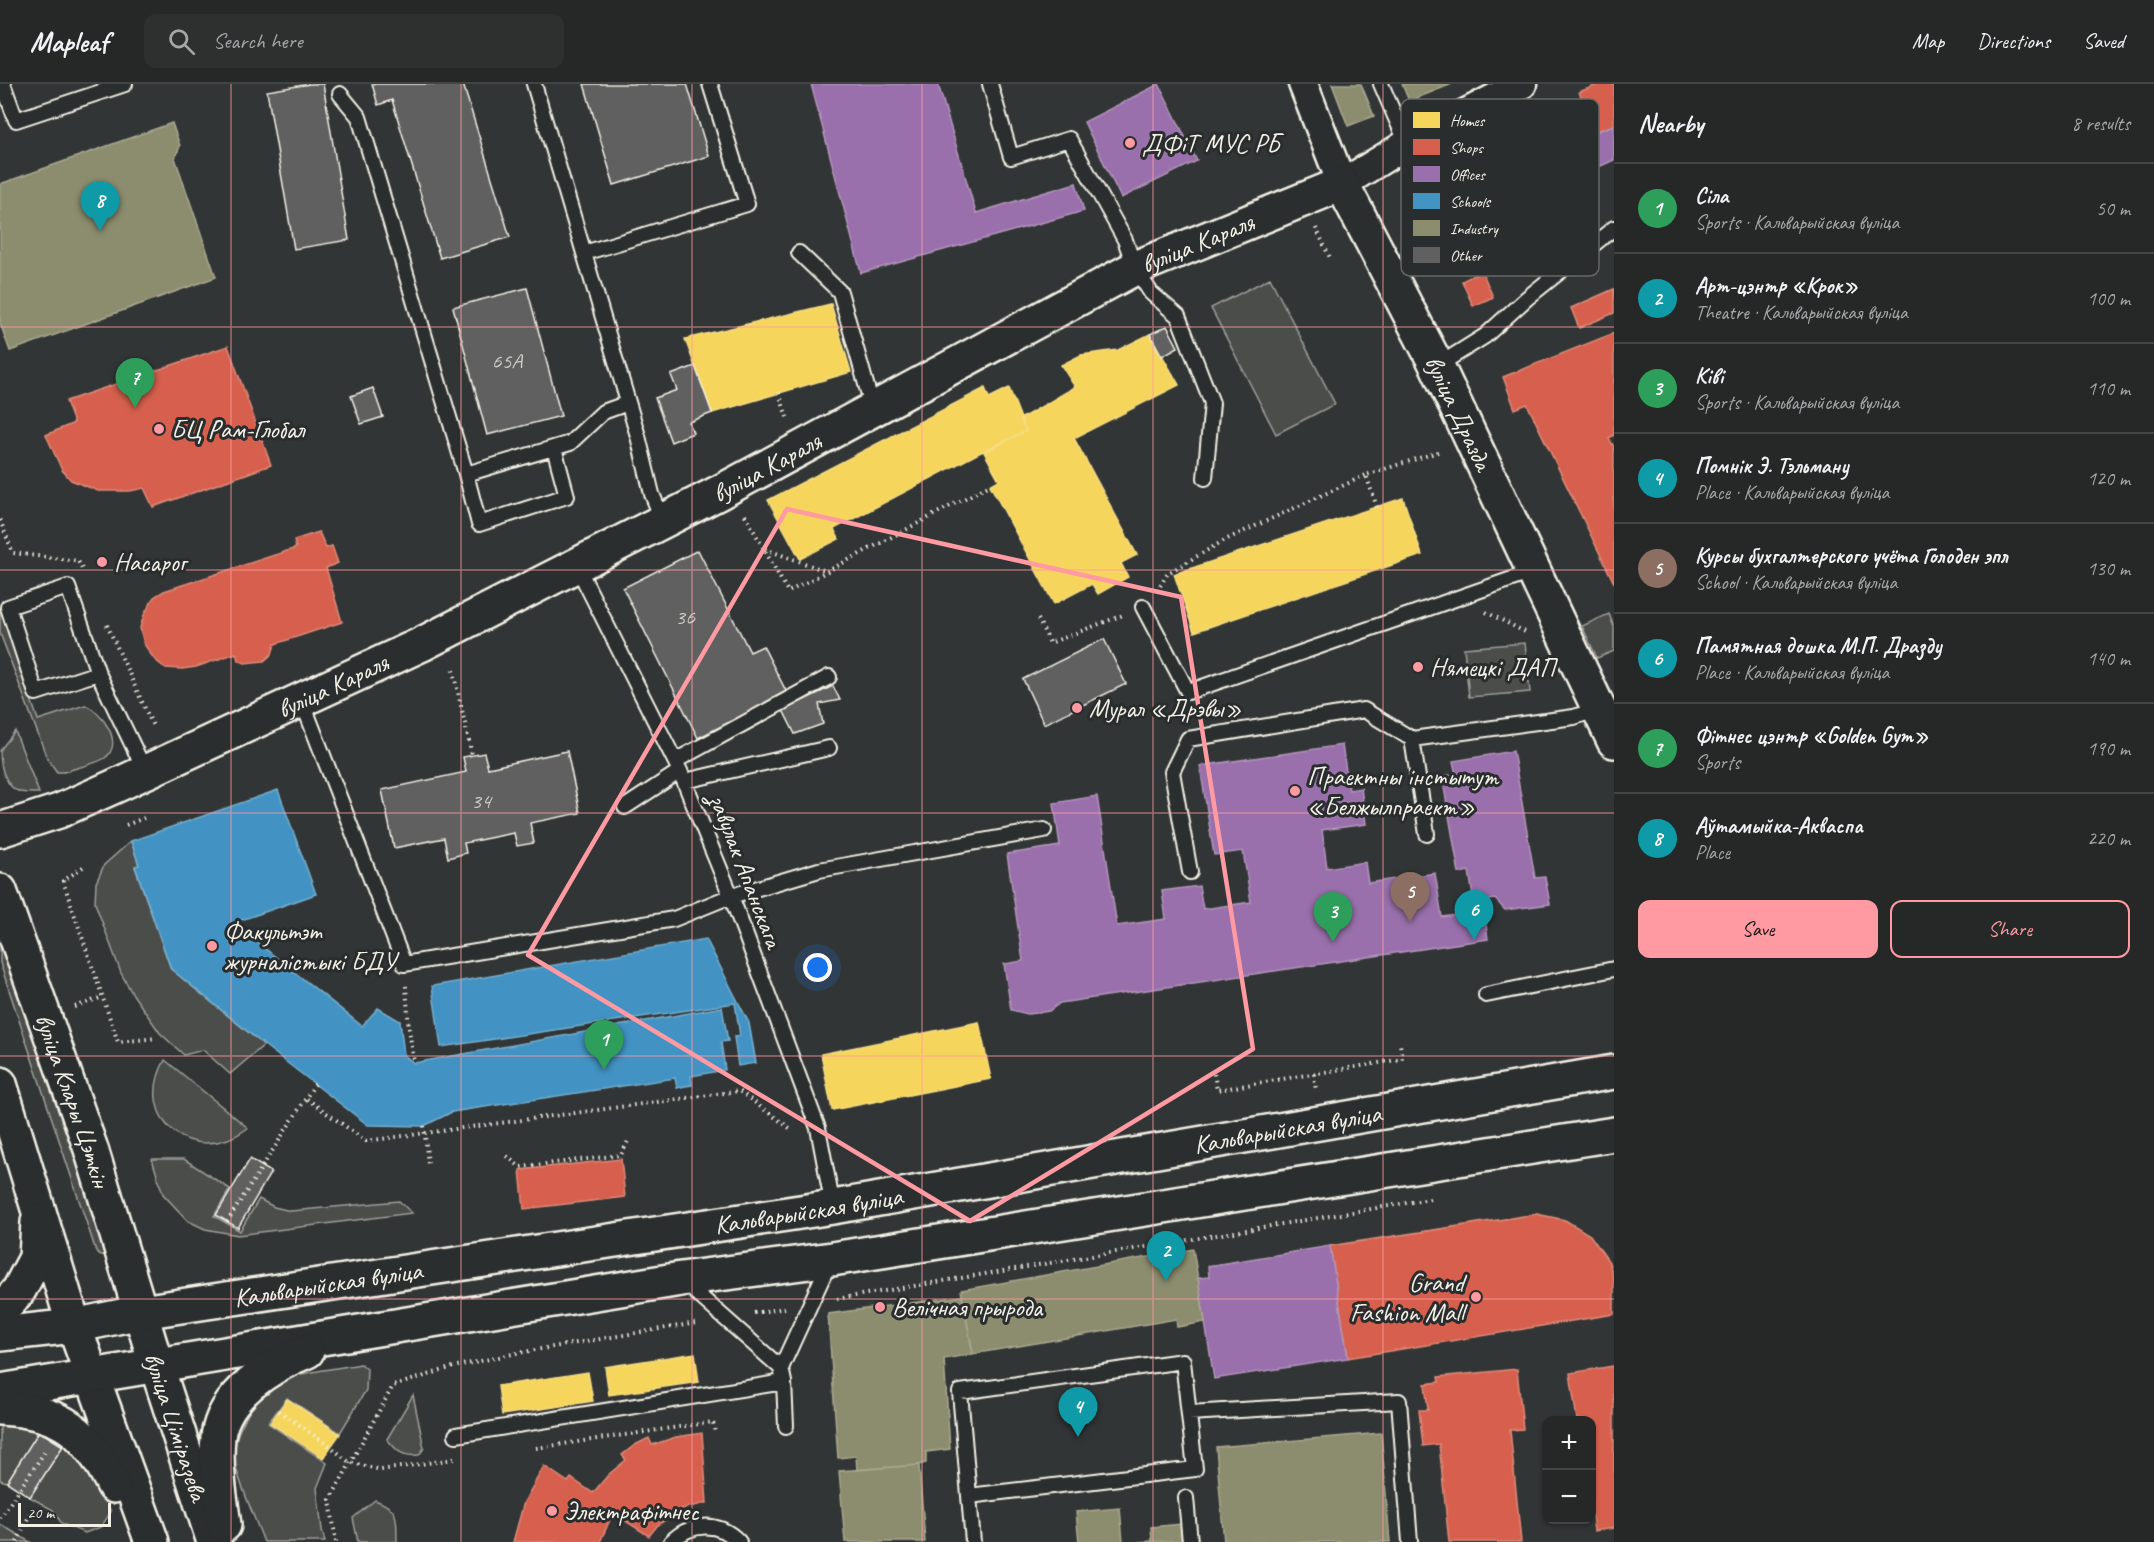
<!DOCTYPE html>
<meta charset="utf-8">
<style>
:root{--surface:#262828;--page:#2e3030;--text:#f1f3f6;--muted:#a4a6a8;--line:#424445;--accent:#ff9aa2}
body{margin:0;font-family:Caveat,sans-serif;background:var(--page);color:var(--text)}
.controls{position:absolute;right:18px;bottom:18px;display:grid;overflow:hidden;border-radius:12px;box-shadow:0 2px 4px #0004}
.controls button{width:54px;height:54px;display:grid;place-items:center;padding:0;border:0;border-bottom:2px solid var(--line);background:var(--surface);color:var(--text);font:30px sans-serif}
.scale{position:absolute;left:18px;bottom:15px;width:93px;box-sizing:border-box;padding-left:6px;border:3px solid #f4f1e8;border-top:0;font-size:16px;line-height:21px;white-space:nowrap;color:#f4f1e8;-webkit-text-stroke:4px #2a2d2e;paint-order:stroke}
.you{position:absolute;left:818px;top:884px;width:21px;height:21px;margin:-15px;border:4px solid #fff;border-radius:50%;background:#1a73e8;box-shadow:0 0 0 9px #1a73e833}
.badge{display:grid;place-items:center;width:39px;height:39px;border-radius:50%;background:var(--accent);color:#fff;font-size:20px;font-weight:700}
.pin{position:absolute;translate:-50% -50px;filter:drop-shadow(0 2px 3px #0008)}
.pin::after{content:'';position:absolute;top:32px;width:21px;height:18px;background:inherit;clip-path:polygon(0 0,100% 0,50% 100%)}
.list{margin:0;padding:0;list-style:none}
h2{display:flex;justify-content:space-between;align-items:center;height:78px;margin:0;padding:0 24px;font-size:26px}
h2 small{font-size:20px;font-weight:400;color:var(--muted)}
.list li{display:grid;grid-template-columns:39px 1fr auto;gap:18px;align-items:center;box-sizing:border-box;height:90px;padding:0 24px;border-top:2px solid var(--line)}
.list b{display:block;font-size:22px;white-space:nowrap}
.list p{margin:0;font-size:20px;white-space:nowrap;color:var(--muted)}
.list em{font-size:20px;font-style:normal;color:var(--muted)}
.actions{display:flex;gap:12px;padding:18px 24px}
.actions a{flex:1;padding:14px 0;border:2px solid var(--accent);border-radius:12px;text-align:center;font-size:21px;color:var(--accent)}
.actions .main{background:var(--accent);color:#111}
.icon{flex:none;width:33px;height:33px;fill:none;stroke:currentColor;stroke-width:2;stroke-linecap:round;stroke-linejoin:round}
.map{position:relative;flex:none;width:1614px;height:1458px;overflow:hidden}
header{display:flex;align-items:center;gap:36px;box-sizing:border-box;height:84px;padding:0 30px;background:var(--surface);border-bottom:2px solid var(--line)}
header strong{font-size:28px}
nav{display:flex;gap:33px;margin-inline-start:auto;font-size:21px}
.search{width:420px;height:54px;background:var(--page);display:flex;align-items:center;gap:15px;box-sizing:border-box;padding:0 21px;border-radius:12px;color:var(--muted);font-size:22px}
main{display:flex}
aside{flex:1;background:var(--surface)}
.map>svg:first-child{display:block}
.green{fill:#4b4d4c;stroke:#a09f9a;stroke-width:1.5}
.homes{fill:#f6d55c;stroke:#f5dd86;stroke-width:1.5}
.shops{fill:#d6604d;stroke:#df8c7c;stroke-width:1.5}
.offices{fill:#9970ab;stroke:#b497bd;stroke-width:1.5}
.schools{fill:#4393c3;stroke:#78afce;stroke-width:1.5}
.industry{fill:#8c8c6e;stroke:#abaa93;stroke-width:1.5}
.building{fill:#5f605f;stroke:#f4f1e8;stroke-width:1.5}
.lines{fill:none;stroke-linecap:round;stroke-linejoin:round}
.service-casing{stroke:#f4f1e8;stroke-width:18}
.minor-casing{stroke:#f4f1e8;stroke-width:33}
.tertiary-casing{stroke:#f4f1e8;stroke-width:38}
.primary-casing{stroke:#f4f1e8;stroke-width:38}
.path{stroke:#f4f1e8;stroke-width:4;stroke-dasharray:1.5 4.5;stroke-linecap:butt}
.service{stroke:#2a2d2e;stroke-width:14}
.minor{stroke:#2a2d2e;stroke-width:28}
.tertiary{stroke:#2a2d2e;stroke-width:33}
.primary{stroke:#2a2d2e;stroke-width:33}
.marked{fill:none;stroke:#ff9aa2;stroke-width:4.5;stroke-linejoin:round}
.grid{fill:none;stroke:#ff9aa2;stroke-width:1.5;stroke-opacity:0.55}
.poi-dot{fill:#ff9aa2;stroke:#2a2d2e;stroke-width:2}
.labels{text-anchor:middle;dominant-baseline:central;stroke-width:6;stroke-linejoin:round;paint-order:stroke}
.number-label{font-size:22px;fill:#cfcdc6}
.poi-label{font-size:26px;fill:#f4f1e8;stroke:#2a2d2e;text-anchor:start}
.street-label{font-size:26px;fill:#f4f1e8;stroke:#2a2d2e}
.key{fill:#2a2d2e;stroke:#676866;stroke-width:1.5}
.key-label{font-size:16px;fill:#f4f1e8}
</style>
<header>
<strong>Mapleaf</strong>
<div class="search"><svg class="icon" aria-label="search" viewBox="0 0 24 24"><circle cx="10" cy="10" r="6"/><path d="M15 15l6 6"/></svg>Search here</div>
<nav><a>Map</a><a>Directions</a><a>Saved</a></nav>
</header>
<main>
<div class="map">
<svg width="1614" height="1458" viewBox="0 0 1614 1458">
<rect width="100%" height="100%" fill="#323535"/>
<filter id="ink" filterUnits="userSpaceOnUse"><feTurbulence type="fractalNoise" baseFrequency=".0167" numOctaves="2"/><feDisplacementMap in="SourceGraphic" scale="12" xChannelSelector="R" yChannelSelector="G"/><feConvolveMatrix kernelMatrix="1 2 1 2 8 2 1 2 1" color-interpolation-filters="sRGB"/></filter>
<g filter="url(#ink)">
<path class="green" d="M1270 194 1335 320 1276 350 1211 224Z
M0 524 38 636 85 621C101 627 125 659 105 674 96 680 75 684 64 688H57L47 674 0 549Z
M1609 530 1614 543V567L1597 574 1582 542Z
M1525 559 1530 608 1469 613 1464 564Z
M15 647 39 709C33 709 26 709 20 708 5 703 0 682 0 667 3 661 11 653 15 647Z
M131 757 139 781 135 783 171 885 264 961 230 990 203 966 184 971 160 949 132 909 121 889 95 819 96 799 104 781Z
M0 849 108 1166 104 1171H100L96 1167 0 879Z
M165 976 248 1044C193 1085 132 1035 165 976Z
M152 1075H184L230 1105 214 1132 240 1147 259 1115 274 1123 291 1127 399 1117 412 1129 238 1151 205 1145 188 1137 163 1110Z
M361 1280 367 1285 366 1306 340 1349 287 1314 268 1339 327 1379 317 1404 322 1446 325 1458H264C255 1434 241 1404 235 1380 229 1351 255 1313 279 1298 297 1288 339 1284 361 1280Z
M413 1311 424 1364 419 1371C402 1373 398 1368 387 1355Z
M25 1339 68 1357 100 1400 111 1428 101 1443 85 1449 62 1440 53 1426 30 1413 63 1362 39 1347 7 1398 0 1396V1342Z
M375 1416C401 1426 396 1433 397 1458H358L353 1434Z
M0 1440 30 1458H0Z"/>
<path class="homes" d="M831 220 851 288 712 329 685 255Z
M1150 250 1179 301 1074 354 1137 471 1121 479 1128 493 1098 510 1092 500 1054 520 990 401 999 396 984 368 1026 347 1020 335 1075 303 1061 281 1081 271 1118 266Z
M985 304 989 314 1009 304 1026 347 977 370 834 445 839 455 800 475 768 416Z
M1403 414 1422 471 1194 548 1174 490Z
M979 938 991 995 832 1026 821 970Z
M695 1269 699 1298 609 1311 605 1283Z
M588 1288 593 1317 502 1331 498 1302Z
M287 1315 340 1350 323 1374 270 1339Z"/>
<path class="shops" d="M1600 0H1614V41L1595 48 1579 8Z
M1482 187 1493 213 1473 222 1462 197Z
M1614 205V229L1579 244 1571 224Z
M1614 249V351L1609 354 1614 363V499L1527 320 1515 325 1503 293Z
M228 262 271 381 153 423 144 404 130 407H98L71 396 62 386 46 351 74 339 66 317Z
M319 448 326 464 332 462 338 479 326 484 342 538 275 560 272 570 264 577 245 579 238 576 236 569 196 583 182 585 165 584 154 575 144 560 140 544 144 531 154 513 164 507 296 464 294 456Z
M621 1075 625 1113 524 1125 520 1086Z
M1537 1130 1565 1136 1590 1151 1609 1178 1614 1196V1230L1348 1274 1330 1162Z
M1614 1282V1444L1594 1447 1592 1431V1336H1577L1570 1289Z
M1517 1285 1523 1345 1510 1346 1521 1458H1449L1439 1360 1423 1362 1419 1326H1428L1425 1300 1439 1298 1438 1293Z
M702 1349 707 1419 681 1425 657 1442 649 1452 613 1429 600 1458H513L524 1418 544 1382 568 1398 571 1394 593 1409 608 1391 626 1376 622 1371 635 1361 649 1354 652 1361 676 1353Z"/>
<path class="offices" d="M811 0H938L976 129 1076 99 1084 127 861 189Z
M1159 0 1197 77 1121 114 1084 38Z
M1586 26 1595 48 1614 41V76L1552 104 1563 126 1453 176 1430 124 1505 92 1493 63Z
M1342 661 1349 706 1361 704 1366 740 1322 746 1327 784 1365 778 1368 799 1435 789 1442 833 1484 827 1488 855 1060 919 1049 927 1037 929 1028 930 1011 926 1004 880 1023 877 1007 770 1060 762 1054 719 1097 712 1117 842 1166 835 1162 807 1199 802 1203 825 1251 818 1243 767 1214 771 1200 682Z
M1513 667 1535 794 1545 793 1550 820 1505 826 1495 815 1474 819 1469 787 1459 789 1442 692 1456 690 1453 677Z
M1330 1162 1348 1274 1214 1295 1198 1194 1209 1193 1208 1182Z"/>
<path class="schools" d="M278 706 316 810 233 839 362 942 378 924 400 937 404 971 414 979 722 923 728 957 721 958 725 986 691 992 692 1001 685 1002 677 1004 675 994 452 1028 424 1042 368 1041 264 961 171 885 135 782 139 781 131 757Z
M706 855 749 939 756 979 738 982 734 953 740 952 735 919 441 963 432 902Z"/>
<path class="industry" d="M1332 0H1361L1374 32 1348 42Z
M1402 0H1452L1409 17Z
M172 39 180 62 175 74 216 193 10 267 0 239V100Z
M1193 1165 1205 1238 1177 1243 1176 1235 973 1270 961 1206Z
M962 1212 973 1270 944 1275 950 1365 926 1368V1379L919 1381 857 1386 856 1372 838 1374 828 1230Z
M1381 1349 1390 1458H1224L1216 1363Z
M919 1381 925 1458H845L839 1387Z
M1120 1424 1123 1458H1079L1076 1428Z
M1182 1440 1184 1457 1137 1458 1152 1457 1151 1443Z"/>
<path class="building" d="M310 0H323L349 156 294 165 267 7Z
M372 0H463L510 153 440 174 392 16 378 21Z
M584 0H687L709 72 614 101Z
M527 204 561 332 487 351 453 223Z
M1167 242 1178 263 1162 272 1150 250Z
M695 282 712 329 689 338 693 349 671 358 655 314 677 306 671 291Z
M373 304 383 333 361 340 351 312Z
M698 466 750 568 763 562 787 609 698 654 623 504Z
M1104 555 1126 600 1044 640 1023 595Z
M833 602 840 616 819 620 823 640 795 650 783 626Z
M567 667 580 729 530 739 534 759 517 762 514 749 464 759 466 769 448 774 444 754 394 764 382 706 466 688 463 673 484 669 488 684Z
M250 1075 271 1088 238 1144 216 1131Z
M39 1347 63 1362 30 1413 7 1398Z"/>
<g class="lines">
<g class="service-casing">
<path id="service" d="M3 0 16 36 125 0
M534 0 638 352 652 410 663 437
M990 0 1011 73 1069 55 1125 156 1135 184 1151 209 1178 232 1212 319 1205 394
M1381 0 1407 60
M340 10 359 33 466 390 570 359 603 328 628 319
M584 169 747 120 710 0
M799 169 840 208 873 325
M1437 282 1485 252 1527 214 1614 144
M466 390 479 440 567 412 554 364
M577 482 680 687 731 812 818 1044 833 1123
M1143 523 1188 608 1535 487
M98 589 36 609 8 523 68 503 98 589 146 689
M302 617 404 880 674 835 731 812 819 786 1044 746
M675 677 829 593
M685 697 829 664
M625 723 680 687
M1427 750 1412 655 1574 633 1599 625
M1190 788 1172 688 1188 655 1364 626 1412 655
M1486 911 1614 885
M685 1199 781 1284 784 1298 786 1342
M781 1284 830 1177
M1189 1329 1399 1317 1410 1458
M456 1351 784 1298
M969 1412 1195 1385 1183 1277 960 1308 973 1458
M1186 1414 1190 1458
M671 1458C691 1438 719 1437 739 1458"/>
</g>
<g class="minor-casing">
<path id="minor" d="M1303 0 1342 100 1407 60 1522 0"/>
</g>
<g class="tertiary-casing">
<g id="tertiary">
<path id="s1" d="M0 746 59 727 113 703 422 560 720 408 1135 184 1342 100 1437 282 1614 657"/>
</g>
</g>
<g class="primary-casing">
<g id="primary">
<path id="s2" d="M0 807 91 1065 157 1283 214 1458"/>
<path d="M0 1000 74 1242 152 1458"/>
<path d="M0 1228 19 1206 36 1174 38 1138"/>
<path id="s3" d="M0 1250 74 1242 141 1228 833 1123 1614 988"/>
<path d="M0 1307 681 1195 832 1175 1614 1050"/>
<path d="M0 1324C62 1327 87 1347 114 1402"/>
<path d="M224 1441C220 1413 215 1382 218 1353 223 1311 271 1281 307 1267"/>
</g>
</g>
<path class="path" d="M1316 144 1331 176
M779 309 788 336
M1377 423 1366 391 1438 368
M745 431 788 508 990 401
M0 436 13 469 78 477 82 485
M765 465 826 487
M1157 507 1168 489 1225 456 1366 391
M1486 528 1527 549
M1038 535 1050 559 1123 531
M107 541 153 642
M453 586 472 671
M126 741 144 734
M83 783 63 797 118 958 157 954
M406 902 409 945 414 979
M75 923 103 913
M1214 990 1217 1006 1402 975 1400 960
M1314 990 1316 1007
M307 1015 366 1057 739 1007 791 1045
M424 1042 428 1080
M507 1072 520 1083 621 1071 628 1057
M227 1138 315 1000
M837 1215 1430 1115
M754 1229 785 1224
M279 1327 331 1363 349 1378 381 1386 454 1375
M536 1364 713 1338 715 1349
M0 1434 46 1366
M17 1458 31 1428
M336 1458 330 1416 393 1302 453 1283 517 1269 696 1239"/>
<use href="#service" class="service"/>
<use href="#minor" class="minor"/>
<use href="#tertiary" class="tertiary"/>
<use href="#primary" class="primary"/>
</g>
</g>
<path class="marked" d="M787 425 1181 513 1253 965 970 1137 528 871Z"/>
<path class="grid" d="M231 0V1458M461 0V1458M692 0V1458M922 0V1458M1153 0V1458M1383 0V1458M0 243H1614M0 486H1614M0 729H1614M0 972H1614M0 1215H1614"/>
<g class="poi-dot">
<circle cx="1130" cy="59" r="6"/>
<circle cx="159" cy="345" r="6"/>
<circle cx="102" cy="478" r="6"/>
<circle cx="1418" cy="583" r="6"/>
<circle cx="1077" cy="624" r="6"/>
<circle cx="1295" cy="707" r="6"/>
<circle cx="212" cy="862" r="6"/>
<circle cx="1476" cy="1213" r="6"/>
<circle cx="880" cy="1223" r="6"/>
<circle cx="552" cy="1427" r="6"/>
</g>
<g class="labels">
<g class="number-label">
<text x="507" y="277">65А</text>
<text x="685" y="533">36</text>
<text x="481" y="717">34</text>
</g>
<g class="poi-label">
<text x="1142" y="59">ДФіТ МУС РБ</text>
<text x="171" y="345">БЦ Рам-Глобал</text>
<text x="114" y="478">Насарог</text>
<text x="1430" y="583">Нямецкі ДАП</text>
<text x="1089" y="624">Мурал «Дрэвы»</text>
<text x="1307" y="692">Праектны інстытут<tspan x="1307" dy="30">«Белжылпраект»</tspan></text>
<text x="224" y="847">Факультэт<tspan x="224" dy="30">журналістыкі БДУ</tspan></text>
<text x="1464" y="1198" text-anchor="end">Grand<tspan x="1464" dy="30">Fashion Mall</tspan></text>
<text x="892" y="1223">Велічная прырода</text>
<text x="564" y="1427">Электрафітнес</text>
</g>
<g class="street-label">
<text stroke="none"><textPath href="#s1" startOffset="1335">вуліца Караля</textPath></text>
<text stroke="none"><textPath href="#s1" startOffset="1748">вуліца Дразда</textPath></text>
<text stroke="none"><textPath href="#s1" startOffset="849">вуліца Караля</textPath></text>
<text stroke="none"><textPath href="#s1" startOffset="363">вуліца Караля</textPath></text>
<text transform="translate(746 787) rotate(69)">завулак Апанскага</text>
<text stroke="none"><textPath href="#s2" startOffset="222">вуліца Клары Цэткін</textPath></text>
<text stroke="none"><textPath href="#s3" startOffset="1304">Кальварыйская вуліца</textPath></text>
<text stroke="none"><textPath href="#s3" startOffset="818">Кальварыйская вуліца</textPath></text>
<text stroke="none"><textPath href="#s3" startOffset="332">Кальварыйская вуліца</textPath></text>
<text stroke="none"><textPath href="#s2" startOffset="564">вуліца Ціміразева</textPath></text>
</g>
</g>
<rect x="1401" y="15" width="198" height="177" rx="9" class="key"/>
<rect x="1413" y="28" width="27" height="16" fill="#f6d55c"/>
<rect x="1413" y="55" width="27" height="16" fill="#d6604d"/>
<rect x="1413" y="82" width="27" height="16" fill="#9970ab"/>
<rect x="1413" y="109" width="27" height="16" fill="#4393c3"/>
<rect x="1413" y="136" width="27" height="16" fill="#8c8c6e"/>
<rect x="1413" y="163" width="27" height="16" fill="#5f605f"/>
<g class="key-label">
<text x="1450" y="42">Homes</text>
<text x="1450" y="69">Shops</text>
<text x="1450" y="96">Offices</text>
<text x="1450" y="123">Schools</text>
<text x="1450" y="150">Industry</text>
<text x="1450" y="177">Other</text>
</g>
</svg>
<div class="controls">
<button>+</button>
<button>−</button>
</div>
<div class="scale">20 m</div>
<div class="you"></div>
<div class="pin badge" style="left:604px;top:986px;background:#2e9e5b">1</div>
<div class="pin badge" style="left:1166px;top:1197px;background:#0f9aa8">2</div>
<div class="pin badge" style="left:1333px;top:858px;background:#2e9e5b">3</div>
<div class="pin badge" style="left:1078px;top:1353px;background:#0f9aa8">4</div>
<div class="pin badge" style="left:1410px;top:838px;background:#8d6e63">5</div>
<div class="pin badge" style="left:1474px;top:856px;background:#0f9aa8">6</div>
<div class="pin badge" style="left:135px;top:324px;background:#2e9e5b">7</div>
<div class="pin badge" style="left:100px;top:147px;background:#0f9aa8">8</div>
</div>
<aside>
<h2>Nearby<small>8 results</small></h2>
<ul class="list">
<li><span class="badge" style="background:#2e9e5b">1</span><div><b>Сіла</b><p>Sports · Кальварыйская вуліца</p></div><em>50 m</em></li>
<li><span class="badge" style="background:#0f9aa8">2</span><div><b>Арт-цэнтр «Крок»</b><p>Theatre · Кальварыйская вуліца</p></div><em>100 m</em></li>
<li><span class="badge" style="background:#2e9e5b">3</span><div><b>Ківі</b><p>Sports · Кальварыйская вуліца</p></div><em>110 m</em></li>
<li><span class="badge" style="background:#0f9aa8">4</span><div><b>Помнік Э. Тэльману</b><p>Place · Кальварыйская вуліца</p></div><em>120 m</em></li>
<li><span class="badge" style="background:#8d6e63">5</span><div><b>Курсы бухгалтерского учёта Голоден эпл</b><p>School · Кальварыйская вуліца</p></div><em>130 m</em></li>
<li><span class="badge" style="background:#0f9aa8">6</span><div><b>Памятная дошка М.П. Дразду</b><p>Place · Кальварыйская вуліца</p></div><em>140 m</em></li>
<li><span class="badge" style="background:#2e9e5b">7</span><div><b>Фітнес цэнтр «Golden Gym»</b><p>Sports</p></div><em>190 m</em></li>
<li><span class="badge" style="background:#0f9aa8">8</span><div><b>Аўтамыйка-Акваспа</b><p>Place</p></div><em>220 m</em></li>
</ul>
<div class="actions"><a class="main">Save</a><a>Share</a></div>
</aside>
</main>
